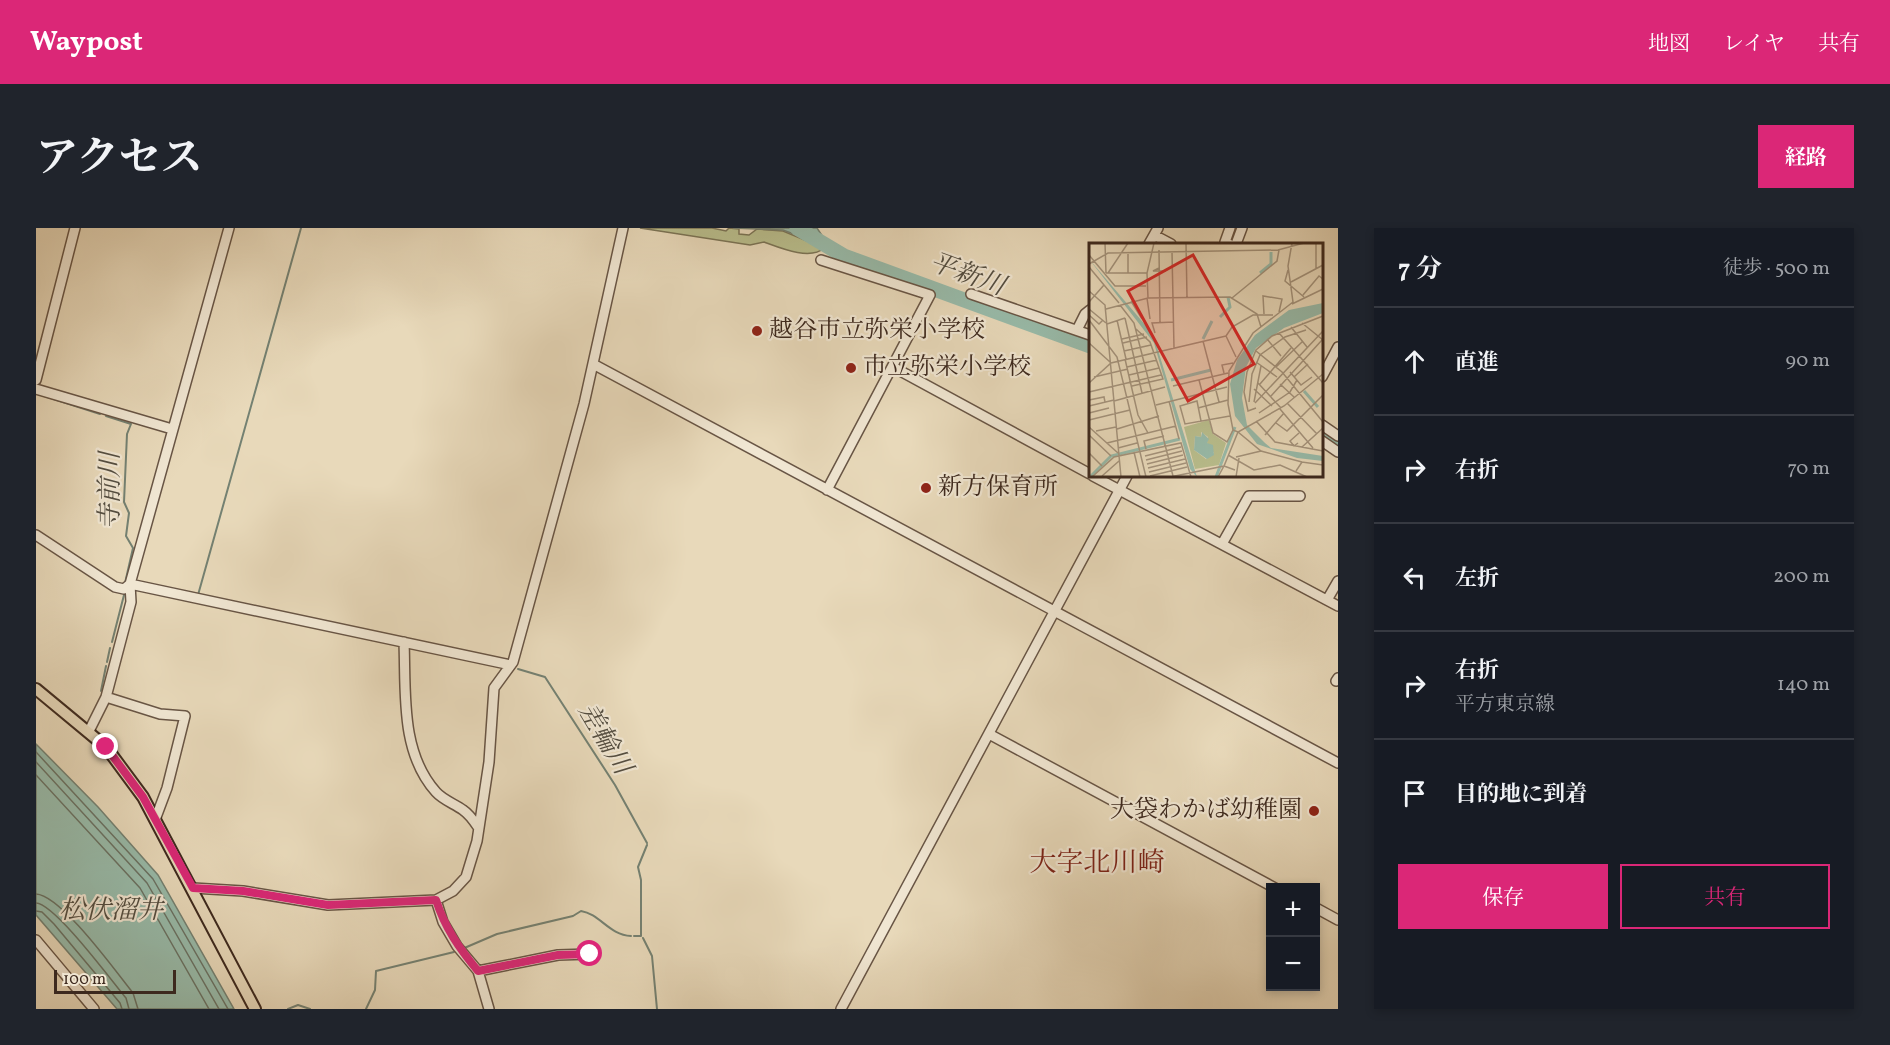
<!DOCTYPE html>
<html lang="ja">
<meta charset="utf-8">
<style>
:root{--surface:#171b24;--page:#20242c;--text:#f1f3f6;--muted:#9ea1a6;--line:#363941;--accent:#db2777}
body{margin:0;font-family:Vollkorn,"Noto Serif JP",serif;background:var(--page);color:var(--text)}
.controls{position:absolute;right:18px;bottom:18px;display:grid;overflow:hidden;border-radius:0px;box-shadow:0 3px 9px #0003}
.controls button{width:54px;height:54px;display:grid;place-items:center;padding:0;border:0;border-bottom:2px solid var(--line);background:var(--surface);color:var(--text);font:30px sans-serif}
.scale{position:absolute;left:18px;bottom:15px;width:122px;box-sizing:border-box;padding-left:6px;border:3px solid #3d291e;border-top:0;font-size:16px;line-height:21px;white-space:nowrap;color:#3d291e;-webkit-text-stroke:4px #f0e6d2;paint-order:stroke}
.stop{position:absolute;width:18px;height:18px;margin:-14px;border:4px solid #db2777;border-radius:50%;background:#fff}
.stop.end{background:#db2777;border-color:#fff;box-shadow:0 2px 6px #0008}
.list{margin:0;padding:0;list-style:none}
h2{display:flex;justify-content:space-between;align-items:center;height:78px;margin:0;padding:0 24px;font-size:26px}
h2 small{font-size:20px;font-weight:400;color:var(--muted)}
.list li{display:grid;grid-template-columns:39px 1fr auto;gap:18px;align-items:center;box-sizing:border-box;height:108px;padding:0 24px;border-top:2px solid var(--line)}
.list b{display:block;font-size:22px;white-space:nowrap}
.list p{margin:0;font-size:20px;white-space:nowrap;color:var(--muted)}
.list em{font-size:20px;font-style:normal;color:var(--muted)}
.actions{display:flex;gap:12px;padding:18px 24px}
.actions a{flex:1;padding:14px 0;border:2px solid var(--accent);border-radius:0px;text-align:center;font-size:21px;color:var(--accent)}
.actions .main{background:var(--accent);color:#fff}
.icon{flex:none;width:33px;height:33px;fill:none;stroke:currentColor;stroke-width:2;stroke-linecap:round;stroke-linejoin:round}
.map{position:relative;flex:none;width:1302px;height:781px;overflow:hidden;border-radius:0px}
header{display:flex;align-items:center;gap:36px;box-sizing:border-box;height:84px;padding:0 30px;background:var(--accent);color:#fff}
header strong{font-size:28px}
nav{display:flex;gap:33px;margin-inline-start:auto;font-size:21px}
.intro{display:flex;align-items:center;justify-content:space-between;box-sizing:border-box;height:144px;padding:0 36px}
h1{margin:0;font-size:42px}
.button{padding:15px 27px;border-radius:0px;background:var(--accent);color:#fff;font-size:21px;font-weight:700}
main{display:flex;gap:36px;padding:0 36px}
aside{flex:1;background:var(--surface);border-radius:0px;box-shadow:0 3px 9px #0003}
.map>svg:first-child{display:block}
.green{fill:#b9be8d;stroke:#7b7456;stroke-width:1.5}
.water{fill:#98bbaa;stroke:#748172;stroke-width:1.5}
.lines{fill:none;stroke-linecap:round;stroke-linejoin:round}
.shore{stroke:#6a7264;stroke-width:1.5}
.stream{stroke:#748172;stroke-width:2}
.river{stroke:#98bbaa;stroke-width:15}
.minor-casing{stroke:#685545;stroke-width:12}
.major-casing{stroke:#3d291e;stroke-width:14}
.minor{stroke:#f0e6d2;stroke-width:9}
.major{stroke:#e8d9ba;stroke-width:10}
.route{stroke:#db2777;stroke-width:8}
.poi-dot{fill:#8f2418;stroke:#f0e6d2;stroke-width:2}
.labels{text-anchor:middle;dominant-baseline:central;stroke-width:4.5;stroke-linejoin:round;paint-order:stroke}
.poi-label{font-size:24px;fill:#3d291e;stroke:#f0e6d2;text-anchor:start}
.water-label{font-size:26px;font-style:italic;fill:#544e41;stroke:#f0e6d2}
.quarter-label{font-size:27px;fill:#7a1f14;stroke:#f0e6d2}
.inset-river{fill:none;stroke:#98bbaa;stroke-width:3}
.inset-road{fill:none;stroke:#a4937c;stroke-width:1.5}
.view{fill:#d62828;fill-opacity:0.15;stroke:#d62828;stroke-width:3}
.inset-edge{fill:none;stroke:#3d291e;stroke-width:3}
</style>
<header>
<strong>Waypost</strong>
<nav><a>地図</a><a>レイヤ</a><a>共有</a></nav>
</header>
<div class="intro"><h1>アクセス</h1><a class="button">経路</a></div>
<main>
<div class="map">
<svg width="1302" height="781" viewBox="0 0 1302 781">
<rect width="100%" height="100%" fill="#e8d9ba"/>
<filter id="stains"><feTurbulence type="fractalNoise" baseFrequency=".00333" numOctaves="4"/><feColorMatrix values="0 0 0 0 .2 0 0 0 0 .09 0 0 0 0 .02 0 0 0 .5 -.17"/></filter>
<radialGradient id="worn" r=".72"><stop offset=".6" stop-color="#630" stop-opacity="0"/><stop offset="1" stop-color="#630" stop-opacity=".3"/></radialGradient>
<path class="green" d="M604 0H676L690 3 693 0 703 1V6L713 7 721 1 747 3 788 20C774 33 742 19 728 14L714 17Z"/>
<path class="water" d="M697 0H781L787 9 782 15 747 2Z
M0 516 62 579 122 647 198 781H81L0 687Z"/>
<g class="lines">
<path class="shore" d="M0 524 117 651 192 781
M0 534 111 655 183 781
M0 547 104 660 173 781
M0 666C25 667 80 744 97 765L102 781
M0 675C19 676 75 752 90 770L93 781
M0 683 6 684 18 696 84 775 86 781"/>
<path class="stream" d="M2 166 64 186
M70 188 95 196 91 206 88 274 93 285 90 308 97 320 89 355
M162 367 265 0
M76 414 88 367
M71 434 74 420
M482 441 509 449 579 557 611 615
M65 463 70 438
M598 708H605V652L602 639 611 617
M607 710 616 728 621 781
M426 721 461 706 537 688 545 683C564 686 573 707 595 708
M252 781 262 777 274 781
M330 781 339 762 340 743 418 724"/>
<path class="river" d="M761 0 808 28 1054 118
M1286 205 1302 215"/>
<g class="minor-casing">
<path id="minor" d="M1118 7 1135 16
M1113 16 1122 0
M1193 16 1189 14 1194 0
M1200 16 1206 0
M785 32 894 67 791 262
M935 66 1054 107
M1041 102 1049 86 1054 82
M557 136 1302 535
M857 139 1054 246
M1286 149 1302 119
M0 152 39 0
M0 161 136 201
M1286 197 1302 208
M1286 213 1302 224
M1057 248 1302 378
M0 307 79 359 88 361 94 356 475 437
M1186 316 1213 268H1264
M1291 372 1302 353
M368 414C370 464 364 524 400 564 407 572 419 576 427 582 433 586 438 593 442 599
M1300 453 1302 450
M70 469 124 486 149 488 131 560 119 592
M53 503 70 469 95 374 94 356 193 0
M953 506 1239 660
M157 660 207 663 292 677 400 672 417 663 430 649 441 613 453 534 458 460 477 434 548 176 587 0
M400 672 407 694 421 718 442 743 453 781
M1280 680 1302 692
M0 712 58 781
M442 743 522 727 554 726
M805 781 1091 248"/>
</g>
<g class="major-casing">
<path id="major" d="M0 461 70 519 107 569 219 781"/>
</g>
<use href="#minor" class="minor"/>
<use href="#major" class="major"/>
</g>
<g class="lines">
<path class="route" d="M70 519 107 569 157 660 207 663 292 677 400 672C409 700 423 720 442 743L522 727 554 726"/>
</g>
<g class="poi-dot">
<circle cx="721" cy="103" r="6"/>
<circle cx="815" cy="140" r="6"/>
<circle cx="890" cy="260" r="6"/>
<circle cx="1278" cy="583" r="6"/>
</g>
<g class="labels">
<g class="poi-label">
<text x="733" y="103">越谷市立弥栄小学校</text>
<text x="827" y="140">市立弥栄小学校</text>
<text x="902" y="260">新方保育所</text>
<text x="1266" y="583" text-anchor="end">大袋わかば幼稚園</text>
</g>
<g class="water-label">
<text transform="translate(931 47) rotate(20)">平新川</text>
<text transform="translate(75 263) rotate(-90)">寺前川</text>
<text transform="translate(568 511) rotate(59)">差輪川</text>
<text x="75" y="683">松伏溜井</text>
</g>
<g class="quarter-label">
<text x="1061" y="636">大字北川崎</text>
</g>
</g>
<g transform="translate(1053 15)">
<rect width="234" height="234" fill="#e8d9ba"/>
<path d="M120 177 124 191 137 200 130 222 106 226 95 184ZM112 189 119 194 118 200 125 210 117 216 105 207 106 193 112 194Z" fill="#b9be8d" fill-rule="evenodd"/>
<path d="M0 16 64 91 108 234 101 226 65 100ZM234 60V70L195 85 167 105 157 124 153 155 158 182 176 200 182 205 234 213V218L208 215 168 201 146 173 141 141 148 117 166 92 200 67ZM113 189 120 196 118 200 124 202 125 212 118 216 105 207 106 193 112 194Z" fill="#98bbaa"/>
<path class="inset-river" d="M171 30 182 21V9M131 74 141 64 139 54M114 96 123 78M82 137 122 127M215 148 229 164M2 233 22 213 91 196M127 234 146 184"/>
<path class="inset-road" d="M16 0 17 30M97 0 98 54M70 7 71 79M83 9 85 105M39 11V30M0 12 26 43H57M0 21 19 10 189 7 215 0M0 24 30 60M70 25 64 28H77M227 25V1M199 27 196 38 215 54M17 30H58M19 30 39 0M202 39 234 22M0 48 16 62 32 234M214 52 230 33 234 36M58 55 61 76M59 55 58 30 65 0M143 55 188 18 190 7M42 58 53 76M0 59 15 42M203 61 234 46M31 62 45 80 84 233M0 66 17 80M17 66 59 55 141 54 168 71 172 84M175 71 174 53 193 56 190 69M0 72 10 81 14 77M36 75 53 150M0 77 28 114 57 234M28 77 37 116M213 80 234 97M18 81 36 75M202 84 218 104M66 90 63 80 85 79M190 90 234 140M137 93 143 84 164 72H184M137 93 147 114M33 96 55 91M178 96 192 113M114 98 130 159M0 100 21 119M34 100 58 94M35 108 62 102M167 108 193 129 234 179M36 116 49 172 59 190M167 119 188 134M38 124 68 117M187 124 213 99M201 129 212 142 223 134M135 130 133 122 144 120M40 132 70 125M5 134 39 126M205 134 219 121M110 137 124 190 138 199 144 187M0 140 22 120 137 93M169 140 192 165M171 141 202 105M191 141 205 154M43 143 74 136 61 99 47 86M84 143 139 130M165 146 183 163M0 149 72 132M182 153 233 97M0 157 15 154 16 159M25 158 76 144M80 158 90 196M160 159 163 131 171 112 196 94 217 87M165 159 172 123M166 160 234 88M198 160 228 191M67 162 138 144M0 163 25 157M109 165 139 157M167 165 159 168 155 149 158 129 167 107 183 93 234 73M191 166 224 205M0 170 20 165M170 170 201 149 208 137M0 177 41 167M112 178 108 158 91 163 96 181 141 173M167 178 186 199 234 208M187 180 198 188 234 152M0 184 29 210M28 186 70 173M7 188 27 184M149 189 172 208 213 219M149 189 144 187 139 161 140 128 164 90 204 59 199 23 203 0M0 192 22 213M176 192 195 170M18 200 87 183M209 200 205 203 201 198 210 190M213 204 234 185M29 205 48 200M57 206 55 198 75 193M45 209 51 234M0 210 13 223M139 212 165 227 191 222 218 234M56 213 92 204M147 214 172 208M57 217 93 208M58 221 94 212M59 225 96 216M207 228 213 219 234 222M60 229 97 220M13 233 30 218M61 233 98 224M3 234 25 214 92 200 102 234M81 234 135 223 149 189 195 163 234 131M129 234 135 223 146 227M147 234 150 215"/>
<path class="view" d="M104 12 165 121 99 158 39 48Z"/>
<rect width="234" height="234" class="inset-edge"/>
</g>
<rect width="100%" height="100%" filter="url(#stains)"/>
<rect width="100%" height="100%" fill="url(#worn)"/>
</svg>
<div class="controls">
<button>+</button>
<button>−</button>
</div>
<div class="scale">100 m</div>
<div class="stop" style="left:554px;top:726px"></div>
<div class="stop end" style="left:70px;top:519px"></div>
</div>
<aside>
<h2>7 分<small>徒歩 · 500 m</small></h2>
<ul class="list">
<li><svg class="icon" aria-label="ahead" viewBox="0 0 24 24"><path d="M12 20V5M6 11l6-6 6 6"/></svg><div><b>直進</b></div><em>90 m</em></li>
<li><svg class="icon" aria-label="right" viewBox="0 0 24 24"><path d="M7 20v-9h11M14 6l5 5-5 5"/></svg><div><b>右折</b></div><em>70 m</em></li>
<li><svg class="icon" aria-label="left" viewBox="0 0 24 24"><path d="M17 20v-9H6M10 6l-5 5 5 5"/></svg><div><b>左折</b></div><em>200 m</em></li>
<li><svg class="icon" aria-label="right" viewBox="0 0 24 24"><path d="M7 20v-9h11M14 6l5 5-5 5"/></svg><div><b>右折</b><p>平方東京線</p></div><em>140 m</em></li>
<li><svg class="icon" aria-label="arrive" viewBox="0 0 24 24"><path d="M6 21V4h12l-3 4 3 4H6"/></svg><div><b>目的地に到着</b></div></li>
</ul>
<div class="actions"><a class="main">保存</a><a>共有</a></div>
</aside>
</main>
